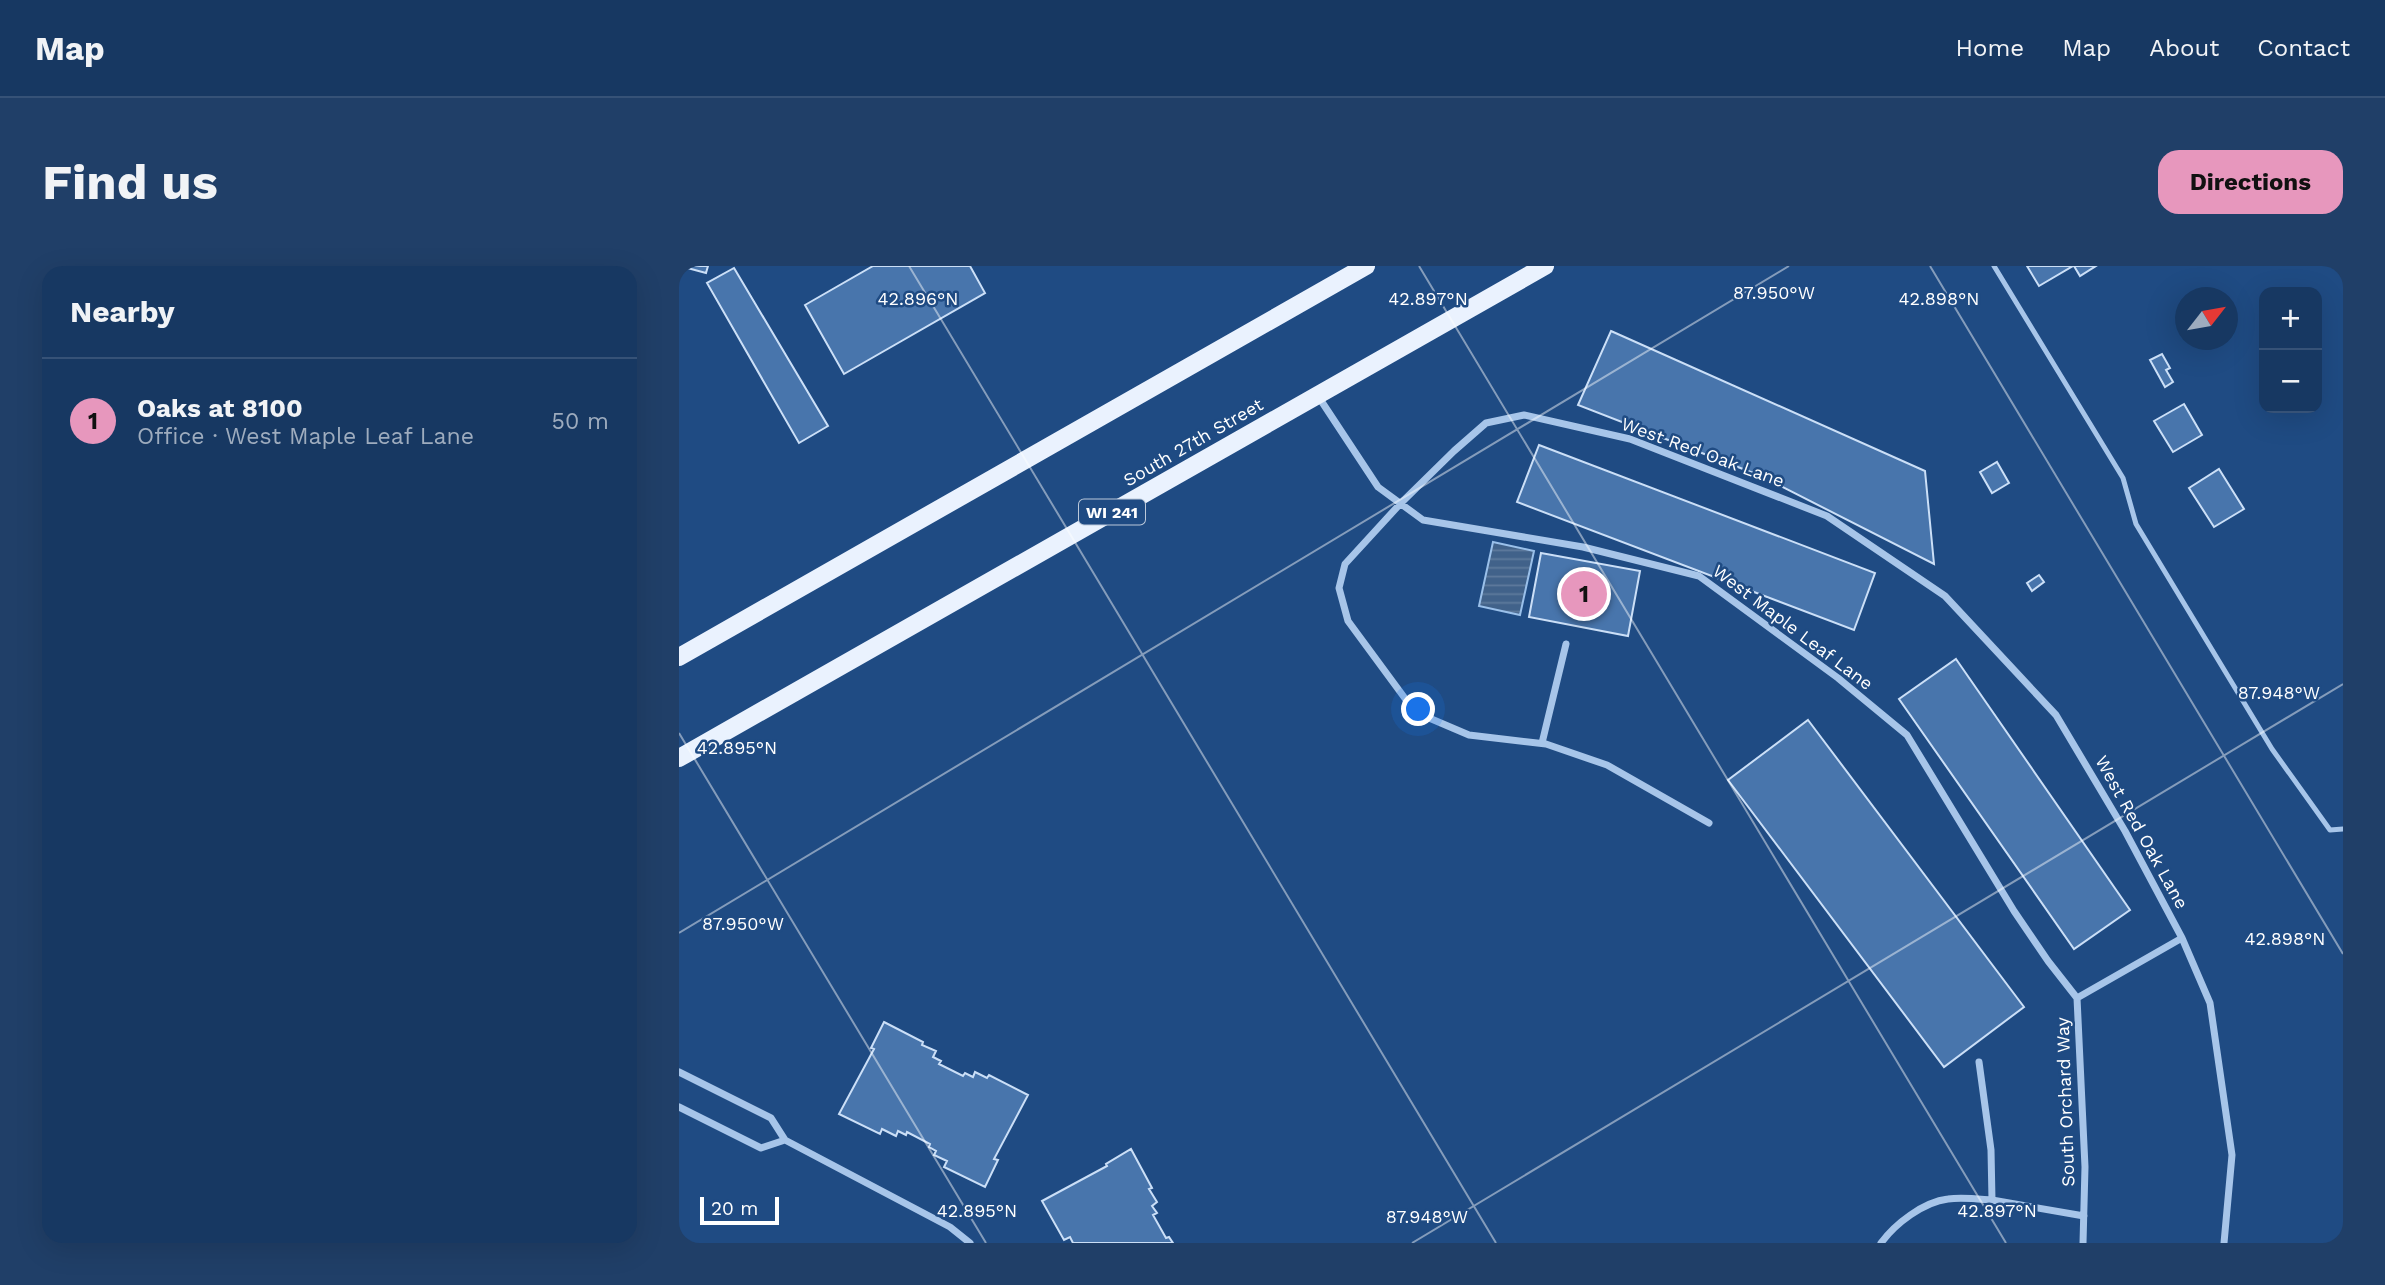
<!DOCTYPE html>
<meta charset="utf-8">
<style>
:root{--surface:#173862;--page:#203f68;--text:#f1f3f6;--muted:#9eacbe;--line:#365277;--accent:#e797bd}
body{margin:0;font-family:"Work Sans",sans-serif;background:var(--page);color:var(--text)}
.controls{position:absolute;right:21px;top:21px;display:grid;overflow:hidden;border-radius:14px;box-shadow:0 7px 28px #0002}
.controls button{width:63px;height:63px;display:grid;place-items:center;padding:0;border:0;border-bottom:2px solid var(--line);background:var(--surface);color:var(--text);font:35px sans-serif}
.compass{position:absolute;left:1496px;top:21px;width:63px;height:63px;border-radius:50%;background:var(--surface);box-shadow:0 7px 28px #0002;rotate:59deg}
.scale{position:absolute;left:21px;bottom:18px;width:79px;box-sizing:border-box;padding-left:7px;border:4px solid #fff;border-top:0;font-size:19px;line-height:24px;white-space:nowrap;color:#fff;-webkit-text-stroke:5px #1f4b83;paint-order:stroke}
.you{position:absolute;left:740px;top:444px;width:24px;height:24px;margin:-18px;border:5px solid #fff;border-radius:50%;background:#1a73e8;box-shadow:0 0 0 10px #1a73e833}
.badge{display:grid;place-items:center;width:46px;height:46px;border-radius:50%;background:var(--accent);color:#111;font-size:23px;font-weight:700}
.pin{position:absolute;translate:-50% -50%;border:4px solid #fff;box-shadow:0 2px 7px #0006}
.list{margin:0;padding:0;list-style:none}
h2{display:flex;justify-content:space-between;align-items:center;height:91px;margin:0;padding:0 28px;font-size:30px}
h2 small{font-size:23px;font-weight:400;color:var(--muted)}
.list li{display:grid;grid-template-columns:46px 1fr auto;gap:21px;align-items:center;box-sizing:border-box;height:126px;padding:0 28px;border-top:2px solid var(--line)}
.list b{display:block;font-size:26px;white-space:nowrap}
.list p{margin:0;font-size:23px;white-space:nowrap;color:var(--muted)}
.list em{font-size:23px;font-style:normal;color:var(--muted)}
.map{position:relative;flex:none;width:1664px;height:977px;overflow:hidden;border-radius:21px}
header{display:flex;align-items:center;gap:42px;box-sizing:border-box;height:98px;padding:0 35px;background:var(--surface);border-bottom:2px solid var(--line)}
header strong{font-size:33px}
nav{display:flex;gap:38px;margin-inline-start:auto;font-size:24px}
.intro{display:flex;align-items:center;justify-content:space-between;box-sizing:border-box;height:168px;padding:0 42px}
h1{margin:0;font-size:49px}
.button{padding:18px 32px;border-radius:21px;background:var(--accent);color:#111;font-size:24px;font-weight:700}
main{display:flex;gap:42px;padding:0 42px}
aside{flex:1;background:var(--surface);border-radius:21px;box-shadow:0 7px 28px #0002}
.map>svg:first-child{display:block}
.water{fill:url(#water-rules);stroke:#9ac0ea;stroke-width:2}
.building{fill:#4875ac;stroke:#cbdff7;stroke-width:2}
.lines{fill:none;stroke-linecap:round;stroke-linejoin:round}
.lane{stroke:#a7c5e9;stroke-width:5}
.street{stroke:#a7c5e9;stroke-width:7}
.primary{stroke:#eaf2fe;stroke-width:18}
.ticks{fill:none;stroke:#fff;stroke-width:2;stroke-opacity:0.45}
.labels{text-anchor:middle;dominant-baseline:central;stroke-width:5;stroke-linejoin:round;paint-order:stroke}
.shield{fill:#1f4b83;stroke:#bcc9da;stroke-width:2}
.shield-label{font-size:16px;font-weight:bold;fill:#fff}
.street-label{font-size:18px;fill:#fff;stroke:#1f4b83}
.ticks-label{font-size:18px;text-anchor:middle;fill:#fff;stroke:#1f4b83;stroke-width:5;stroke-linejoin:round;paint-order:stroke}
</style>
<header>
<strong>Map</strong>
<nav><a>Home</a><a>Map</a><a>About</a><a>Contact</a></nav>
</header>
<div class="intro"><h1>Find us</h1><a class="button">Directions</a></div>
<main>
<aside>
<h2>Nearby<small></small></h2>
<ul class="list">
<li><span class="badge">1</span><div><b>Oaks at 8100</b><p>Office · West Maple Leaf Lane</p></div><em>50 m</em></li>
</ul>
</aside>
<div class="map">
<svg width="1664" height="977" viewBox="0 0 1664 977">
<defs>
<pattern id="water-rules" width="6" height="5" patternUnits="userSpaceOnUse" patternTransform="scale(1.75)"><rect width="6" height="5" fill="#41628a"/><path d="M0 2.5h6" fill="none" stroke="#5e7a9c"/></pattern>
</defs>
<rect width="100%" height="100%" fill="#1f4b83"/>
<path class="water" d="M814 276 855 285 841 349 800 340Z"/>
<path class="building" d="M1 0H29L27 7Z
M194 0H291L306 27 165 108 126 39Z
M1348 0H1394L1360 20Z
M1395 0H1417L1401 10Z
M55 2 149 160 120 177 28 17Z
M932 65 1246 205 1255 298 1082 210 899 139Z
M1483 88 1491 102 1487 104 1494 116 1486 121 1471 94Z
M1505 138 1523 169 1494 186 1475 155Z
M860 179 1196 307 1175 364 838 236Z
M1318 196 1330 217 1313 227 1301 206Z
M1540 203 1565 243 1535 261 1510 222Z
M862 287 961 305 949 370 850 351Z
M1360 309 1365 316 1353 325 1348 317Z
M1277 393 1451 644 1395 683 1220 433Z
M1129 454 1345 741 1265 801 1049 514Z
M205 756 244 776 243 779 257 785 254 791 262 795 260 798 284 810 286 807 294 811 296 806 308 812 310 809 349 829 315 893 319 894 306 921 265 901 268 895 255 889 257 885 250 881 251 878 228 866 227 869 219 865 217 870 203 863 201 868 160 848 195 783 192 782Z
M452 883 473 922 470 923 478 936 473 940 478 947 474 949 487 972 490 971 494 977H394L391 971 385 974 363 935 428 900 427 898Z"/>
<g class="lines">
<path class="lane" d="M1315 0 1444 212 1457 258 1593 483 1651 564 1664 563"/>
<path class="street" d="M639 130 699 221 744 254 904 281 1020 310 1159 412 1228 469 1335 645 1369 695 1398 732
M863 477 887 378
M1030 557 928 499 867 478 790 469 736 446 669 355 660 322 666 298 721 238 775 185 807 157 845 149 951 173 1148 250 1266 330 1377 449 1446 565 1503 672 1531 737 1553 889 1545 977
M1398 732 1406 901 1404 977
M1398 732 1503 672
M1300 796 1312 884 1313 934 1405 950
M0 806 92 852 106 874 271 961 291 977
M0 841 82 882 106 874
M1202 977C1216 958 1244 936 1269 933 1283 931 1299 933 1313 934"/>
<path class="primary" d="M0 391 687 0
M0 492 866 0"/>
</g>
<path class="ticks" d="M230 0 817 977M740 0 1327 977M1251 0 1664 688M0 467 307 977M0 667 1110 0M733 977 1664 418"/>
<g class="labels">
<rect class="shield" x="400" y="233.5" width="66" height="25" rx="5"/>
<g class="shield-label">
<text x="433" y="246">WI 241</text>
</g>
<g class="street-label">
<text transform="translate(514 176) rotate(-30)">South 27th Street</text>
<text transform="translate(1024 186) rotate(20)">West Red Oak Lane</text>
<text transform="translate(1114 361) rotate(37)">West Maple Leaf Lane</text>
<text transform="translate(1463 566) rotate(61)">West Red Oak Lane</text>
<text transform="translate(1386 836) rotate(-92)">South Orchard Way</text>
</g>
</g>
<g class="ticks-label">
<text x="1095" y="33">87.950°W</text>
<text x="239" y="39">42.896°N</text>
<text x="749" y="39">42.897°N</text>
<text x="1260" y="39">42.898°N</text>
<text x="1600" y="433">87.948°W</text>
<text x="58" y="488">42.895°N</text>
<text x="64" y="664">87.950°W</text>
<text x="1606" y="679">42.898°N</text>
<text x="298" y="951">42.895°N</text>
<text x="1318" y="951">42.897°N</text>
<text x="748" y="957">87.948°W</text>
</g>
</svg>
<div class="controls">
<button>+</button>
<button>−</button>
</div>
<svg class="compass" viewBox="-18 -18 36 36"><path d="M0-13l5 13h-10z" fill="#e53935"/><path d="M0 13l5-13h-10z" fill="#9eacbe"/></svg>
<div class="scale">20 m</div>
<div class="you"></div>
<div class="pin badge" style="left:905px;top:328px">1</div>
</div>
</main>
